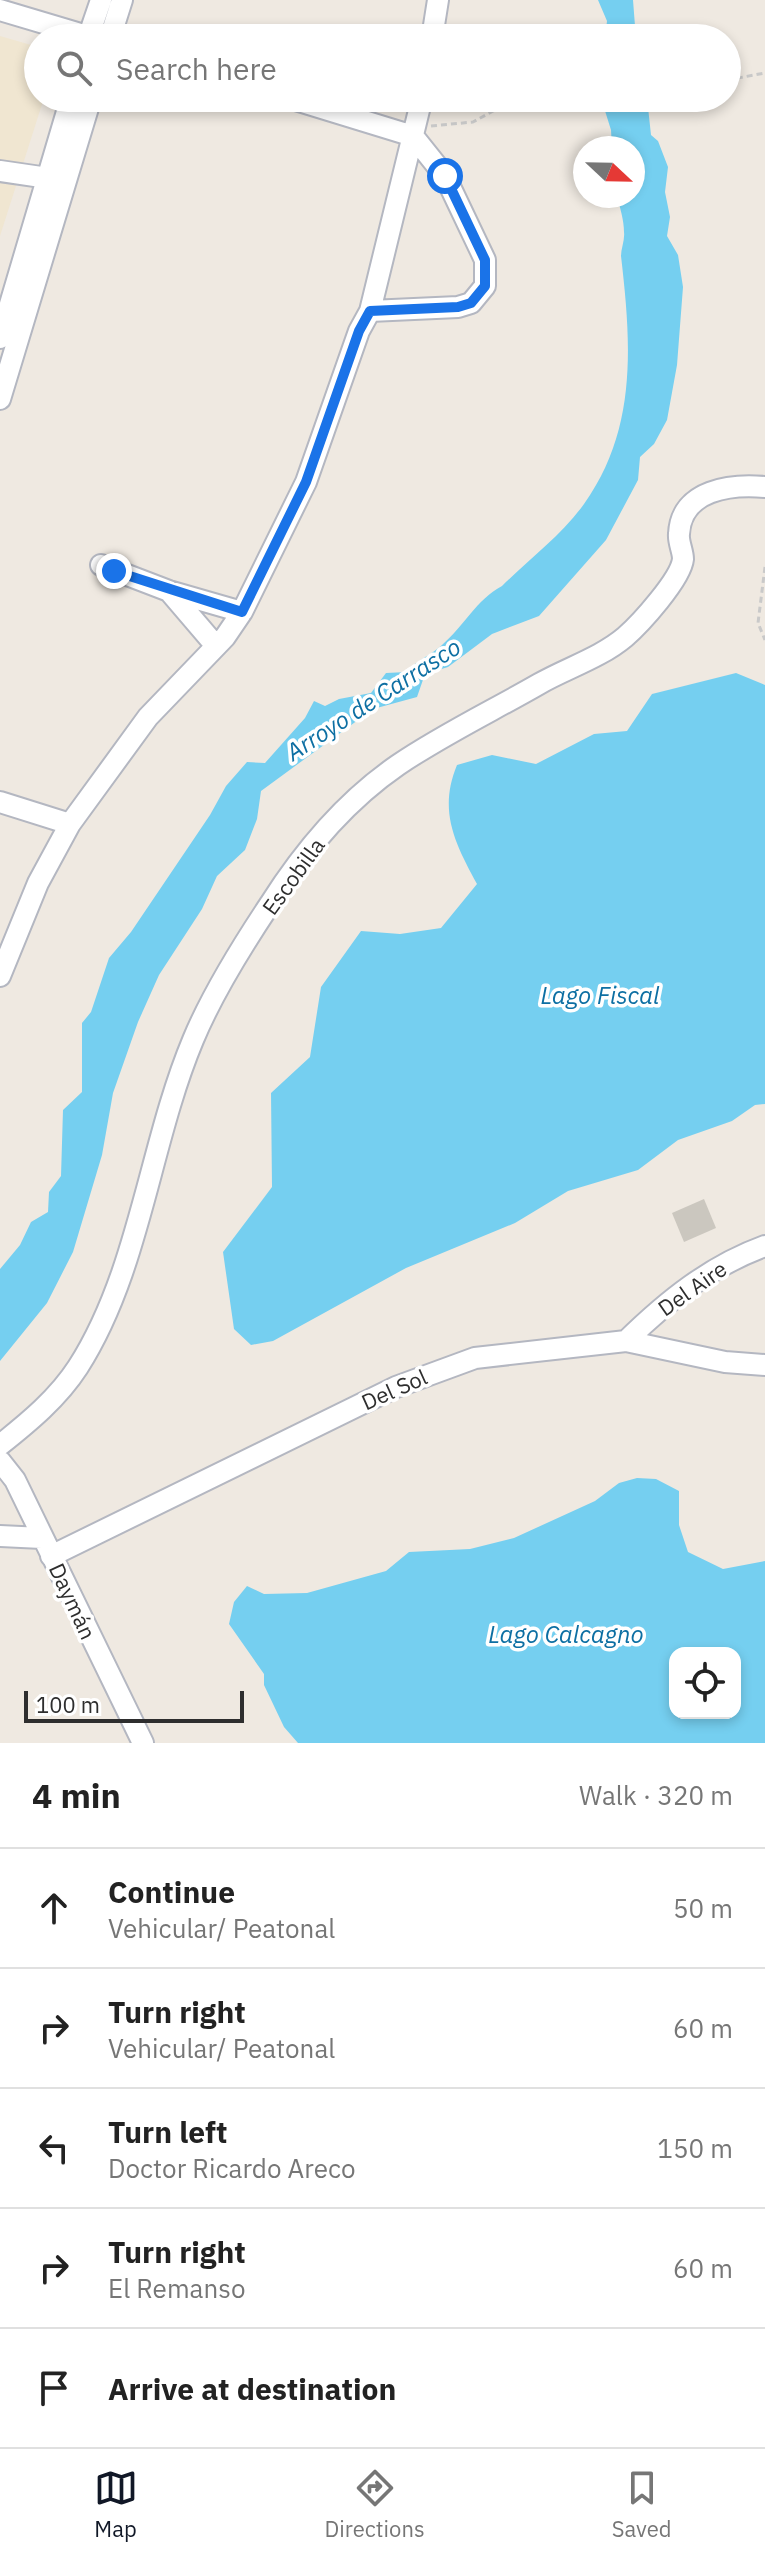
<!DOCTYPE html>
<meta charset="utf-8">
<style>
:root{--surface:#fff;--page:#f2f2f2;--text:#222;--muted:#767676;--line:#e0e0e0;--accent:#111827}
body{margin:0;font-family:"IBM Plex Sans",sans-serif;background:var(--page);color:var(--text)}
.controls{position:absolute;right:24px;bottom:24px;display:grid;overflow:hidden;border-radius:16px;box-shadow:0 4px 12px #0003}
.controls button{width:72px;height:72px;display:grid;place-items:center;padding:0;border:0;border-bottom:2px solid var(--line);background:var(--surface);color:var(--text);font:40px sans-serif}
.compass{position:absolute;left:573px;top:136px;width:72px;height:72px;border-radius:50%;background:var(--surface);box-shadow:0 4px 12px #0003;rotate:112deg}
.scale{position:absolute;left:24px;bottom:20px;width:220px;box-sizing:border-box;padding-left:8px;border:4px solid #2e2e2e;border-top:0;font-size:22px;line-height:28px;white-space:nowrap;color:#2e2e2e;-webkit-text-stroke:6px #fff;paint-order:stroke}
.stop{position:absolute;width:24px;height:24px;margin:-18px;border:6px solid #1a73e8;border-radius:50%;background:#fff}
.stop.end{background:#1a73e8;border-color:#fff;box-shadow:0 2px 8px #0008}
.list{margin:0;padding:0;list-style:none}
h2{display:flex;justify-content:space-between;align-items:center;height:104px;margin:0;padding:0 32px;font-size:34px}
h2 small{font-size:26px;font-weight:400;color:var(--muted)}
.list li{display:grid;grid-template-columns:52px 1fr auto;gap:24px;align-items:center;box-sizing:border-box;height:120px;padding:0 32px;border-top:2px solid var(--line)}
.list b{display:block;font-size:30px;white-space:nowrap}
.list p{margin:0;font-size:26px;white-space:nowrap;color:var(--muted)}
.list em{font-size:26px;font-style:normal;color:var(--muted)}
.icon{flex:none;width:44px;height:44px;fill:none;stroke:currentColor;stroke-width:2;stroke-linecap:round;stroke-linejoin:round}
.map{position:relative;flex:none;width:765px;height:1743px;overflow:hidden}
.search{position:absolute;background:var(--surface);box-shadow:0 4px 12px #0003;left:24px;right:24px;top:24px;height:88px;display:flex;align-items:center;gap:20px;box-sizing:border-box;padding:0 28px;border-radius:44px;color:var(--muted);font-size:30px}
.sheet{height:704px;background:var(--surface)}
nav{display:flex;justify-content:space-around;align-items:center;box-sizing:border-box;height:112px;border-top:2px solid var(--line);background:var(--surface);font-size:22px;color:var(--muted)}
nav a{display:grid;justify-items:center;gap:4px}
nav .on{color:var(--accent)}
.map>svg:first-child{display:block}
.education{fill:#f0e6d1}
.water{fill:#75cff0;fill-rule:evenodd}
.building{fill:#cbc7bf}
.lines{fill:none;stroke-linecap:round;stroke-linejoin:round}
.minor-casing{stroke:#b4b7c1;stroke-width:24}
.path{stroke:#c9c9c9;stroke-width:3;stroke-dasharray:6 4;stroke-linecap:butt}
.minor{stroke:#fff;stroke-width:20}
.route{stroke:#1a73e8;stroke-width:10}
.labels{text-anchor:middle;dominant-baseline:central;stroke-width:7;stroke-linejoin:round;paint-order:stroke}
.street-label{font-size:22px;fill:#2e2e2e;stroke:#fff}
.water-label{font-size:24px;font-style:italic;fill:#0d6fa3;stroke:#fff}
</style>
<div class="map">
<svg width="765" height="1743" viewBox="0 0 765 1743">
<rect width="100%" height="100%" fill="#efe9e1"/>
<path class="education" d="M0 36 38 47V98H44L0 236Z"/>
<path class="water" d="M598 0H633L635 26 640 38H605L607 21Z
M601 98H647L651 135 658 141 668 167 665 192 670 217 667 236 678 255 683 287 677 365 667 420 654 444 640 457 638 480 606 540 539 616 492 634 448 667 425 674 417 697 373 709 261 791 257 819 245 850 217 876 202 909 159 975 138 1022 113 1093 102 1155 73 1252 47 1303 0 1361V1269L20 1245 31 1222 48 1212 49 1192 61 1176 63 1110 82 1092V1023L91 1012 109 958 131 932 210 815 226 786 247 762 265 763 305 718 314 701 325 706 339 699 371 693 386 673 407 672C418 659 430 656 442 645 464 626 476 600 502 586 529 559 562 535 584 504 638 429 631 342 621 256 621 248 625 240 624 232 624 220 620 208 617 196H633V148H612L611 130Z
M736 673 765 685V1104L755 1105 732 1121 678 1140 638 1170 568 1191 515 1223 406 1268 273 1341 251 1345 234 1329 223 1252 272 1187 271 1093 310 1057 321 987 361 931 400 934 441 928 477 884C455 843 438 811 457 765L492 755 536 764 594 734 627 731 652 694Z
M637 1478 656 1479 679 1491V1525L688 1552 723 1569 765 1561V1743H298L284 1727 264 1685V1674L229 1624 234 1602 247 1586 264 1594 307 1593 386 1571 409 1552 470 1549 514 1538 595 1501 619 1483ZM735 1653V1713H675V1653Z"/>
<path class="building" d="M704 1199 716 1228 684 1242 672 1213Z"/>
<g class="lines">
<g class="minor-casing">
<path id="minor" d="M0 10 94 38
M88 38 101 0
M110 38 122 0
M432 38 438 0
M289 98 413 136 445 176 485 260V286L471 303 458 307 370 311
M0 171 48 178
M0 338 71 98
M0 399 91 98
M101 565 169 591 242 612
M169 591 216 646
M0 802 70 824
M0 976 38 883 70 824 148 717 225 637 242 612 306 482 359 331 370 311 422 98
M626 1341C667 1301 710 1266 765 1246
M0 1445C29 1422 58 1398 78 1367 140 1270 149 1145 193 1040 212 994 242 946 270 904 303 852 347 800 398 765 442 735 492 711 539 684 567 668 600 658 625 637 640 624 681 579 683 559 683 551 678 542 679 534 681 489 732 484 765 487
M0 1461 15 1480 143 1743
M0 1536 42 1538
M51 1556 396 1387 475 1358 626 1341 725 1362 765 1365"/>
</g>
<path class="path" d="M727 80 765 73
M431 126 473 122 493 111 581 98
M765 567 758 623 765 640"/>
<use href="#minor" class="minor"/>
</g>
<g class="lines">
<path class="route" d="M114 571 242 612 306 482 359 331 370 311 458 307 471 303 485 286V260L445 176"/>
</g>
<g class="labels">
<g class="street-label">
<text transform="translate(293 876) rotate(-54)">Escobilla</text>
<text transform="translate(692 1288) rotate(-35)">Del Aire</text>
<text transform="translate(394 1389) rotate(-24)">Del Sol</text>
<text transform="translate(73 1601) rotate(65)">Daymán</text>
</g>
<g class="water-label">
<text transform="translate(373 699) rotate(-33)">Arroyo de Carrasco</text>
<text x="600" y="995">Lago Fiscal</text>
<text x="566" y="1634">Lago Calcagno</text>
</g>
</g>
</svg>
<div class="controls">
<button><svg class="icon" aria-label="locate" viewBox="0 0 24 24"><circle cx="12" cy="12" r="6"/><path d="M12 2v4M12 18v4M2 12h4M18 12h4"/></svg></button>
</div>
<svg class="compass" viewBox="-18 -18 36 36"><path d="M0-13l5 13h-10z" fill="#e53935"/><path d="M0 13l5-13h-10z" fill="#767676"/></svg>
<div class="scale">100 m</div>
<div class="stop" style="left:445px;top:176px"></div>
<div class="stop end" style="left:114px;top:571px"></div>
<div class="search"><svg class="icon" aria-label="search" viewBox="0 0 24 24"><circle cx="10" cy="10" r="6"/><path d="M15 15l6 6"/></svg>Search here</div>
</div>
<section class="sheet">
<h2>4 min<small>Walk · 320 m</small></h2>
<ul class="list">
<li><svg class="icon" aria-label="ahead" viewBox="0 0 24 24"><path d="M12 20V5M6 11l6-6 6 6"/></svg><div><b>Continue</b><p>Vehicular/ Peatonal</p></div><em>50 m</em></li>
<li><svg class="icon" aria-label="right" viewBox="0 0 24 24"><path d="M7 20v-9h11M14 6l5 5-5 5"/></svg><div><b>Turn right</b><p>Vehicular/ Peatonal</p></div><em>60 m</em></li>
<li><svg class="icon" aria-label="left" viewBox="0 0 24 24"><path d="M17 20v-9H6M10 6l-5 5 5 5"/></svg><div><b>Turn left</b><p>Doctor Ricardo Areco</p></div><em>150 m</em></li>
<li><svg class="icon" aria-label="right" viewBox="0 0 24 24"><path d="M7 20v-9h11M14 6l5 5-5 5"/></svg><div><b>Turn right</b><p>El Remanso</p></div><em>60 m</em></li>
<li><svg class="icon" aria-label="arrive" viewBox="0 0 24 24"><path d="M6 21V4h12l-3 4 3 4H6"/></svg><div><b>Arrive at destination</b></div></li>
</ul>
</section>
<nav>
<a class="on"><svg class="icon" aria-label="map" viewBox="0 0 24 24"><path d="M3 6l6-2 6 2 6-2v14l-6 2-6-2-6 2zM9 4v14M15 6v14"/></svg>Map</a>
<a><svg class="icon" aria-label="directions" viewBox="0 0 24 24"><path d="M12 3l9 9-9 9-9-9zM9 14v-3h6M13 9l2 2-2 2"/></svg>Directions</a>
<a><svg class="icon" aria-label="saved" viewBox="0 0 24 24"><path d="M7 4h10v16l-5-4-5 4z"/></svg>Saved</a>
</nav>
